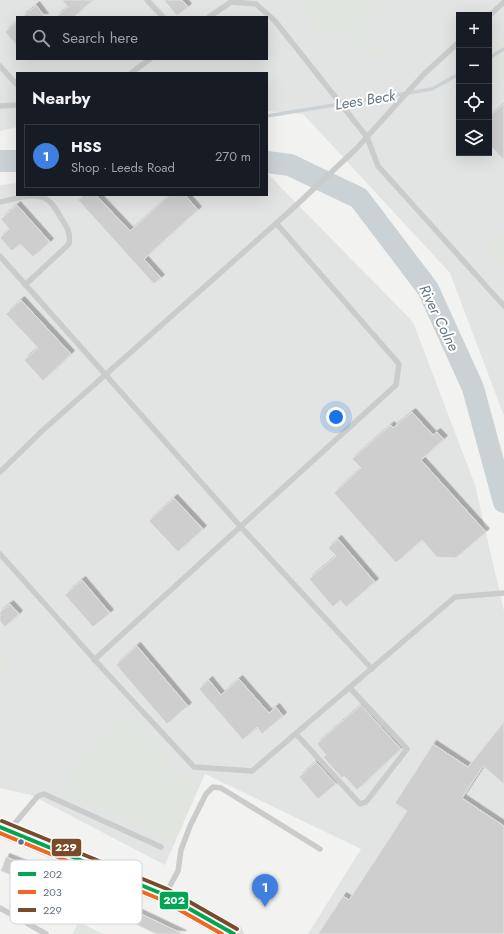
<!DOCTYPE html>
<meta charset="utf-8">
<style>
:root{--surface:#171b24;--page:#242831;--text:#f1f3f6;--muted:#9ea1a6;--line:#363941;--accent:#db2777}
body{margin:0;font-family:Jost,sans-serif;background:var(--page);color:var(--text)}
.controls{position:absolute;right:12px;top:12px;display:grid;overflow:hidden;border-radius:0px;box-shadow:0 4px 16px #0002}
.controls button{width:36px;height:36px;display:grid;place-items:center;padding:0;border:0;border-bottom:1px solid var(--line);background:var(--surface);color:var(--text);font:20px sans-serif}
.you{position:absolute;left:336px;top:417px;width:14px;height:14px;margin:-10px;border:3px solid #fff;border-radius:50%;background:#1a73e8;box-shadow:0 0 0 6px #1a73e833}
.badge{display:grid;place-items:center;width:26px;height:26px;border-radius:50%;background:var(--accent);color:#fff;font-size:13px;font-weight:700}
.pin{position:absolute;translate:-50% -33px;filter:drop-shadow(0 1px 2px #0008)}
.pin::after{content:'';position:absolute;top:21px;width:14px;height:12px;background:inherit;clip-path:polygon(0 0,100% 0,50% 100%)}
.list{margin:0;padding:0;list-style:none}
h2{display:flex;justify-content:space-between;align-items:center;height:52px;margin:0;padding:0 16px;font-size:17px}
h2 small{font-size:13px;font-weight:400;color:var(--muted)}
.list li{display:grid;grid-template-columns:26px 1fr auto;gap:12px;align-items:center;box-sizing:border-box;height:64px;margin:0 8px 8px;padding:0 8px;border:1px solid var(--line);border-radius:0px}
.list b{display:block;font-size:15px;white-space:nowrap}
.list p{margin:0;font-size:13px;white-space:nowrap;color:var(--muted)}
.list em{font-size:13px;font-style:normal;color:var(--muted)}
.icon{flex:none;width:22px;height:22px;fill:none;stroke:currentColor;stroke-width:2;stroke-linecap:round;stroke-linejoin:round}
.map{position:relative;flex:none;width:504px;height:934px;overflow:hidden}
.search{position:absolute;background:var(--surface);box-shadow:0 4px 16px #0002;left:16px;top:16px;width:252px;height:44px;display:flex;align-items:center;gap:10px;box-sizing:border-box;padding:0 14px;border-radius:0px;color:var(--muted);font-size:15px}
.panel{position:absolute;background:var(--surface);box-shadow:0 4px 16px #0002;left:16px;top:72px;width:252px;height:124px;border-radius:0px}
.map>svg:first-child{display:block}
.built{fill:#e2e4e3;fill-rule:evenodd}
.green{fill:#e1e5df}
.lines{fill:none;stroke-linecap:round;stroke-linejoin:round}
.stream{stroke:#cbd2d5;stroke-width:3.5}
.river{stroke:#cbd2d5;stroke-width:22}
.building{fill:#cdcecd;stroke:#e2e2e0;filter:url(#shadow)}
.primary-casing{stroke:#cecfce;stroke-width:19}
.lane{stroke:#cacbcb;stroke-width:5.5}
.primary{stroke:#dedfdf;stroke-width:18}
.bus-1-casing{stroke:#fff;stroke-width:7}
.bus-2-casing{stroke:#fff;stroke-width:7}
.bus-3-casing{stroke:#fff;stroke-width:7}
.bus-1{stroke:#00a651;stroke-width:4}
.bus-2{stroke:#f26522;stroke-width:4}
.bus-3{stroke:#7a4b2a;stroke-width:4}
.bus-dot{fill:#637080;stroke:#fff;stroke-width:1.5}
.labels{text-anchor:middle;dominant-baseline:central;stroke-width:4;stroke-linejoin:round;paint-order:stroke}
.water-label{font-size:15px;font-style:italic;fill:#637985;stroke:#fff}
.key{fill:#fff;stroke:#d0d4d9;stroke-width:1}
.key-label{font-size:11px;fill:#637080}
.line-badge{stroke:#fff;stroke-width:1.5}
.badge-label{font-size:11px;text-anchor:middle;font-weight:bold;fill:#fff}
</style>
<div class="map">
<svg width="504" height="934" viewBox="0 0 504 934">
<defs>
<filter id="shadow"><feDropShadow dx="3.5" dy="-3.5" stdDeviation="0" flood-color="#0004"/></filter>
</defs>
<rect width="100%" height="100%" fill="#f2f3f0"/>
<path class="built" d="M0 0H504V35L489 49V15H459V78L445 91 459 96V153H489V86L504 77V416L450 273 303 114 267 111V73H17V127L0 131ZM17 17H267V59H17Z
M267 173 413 322 475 485 504 611V934H308L361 849 205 774 165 865 31 795 0 788V185L17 183V195H267Z"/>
<path class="green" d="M296 0H386L361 25 381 52 370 59 336 25 320 35Z
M504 35V77L489 86V49Z
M459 78V96L445 91Z
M504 234V269L486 250Z
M0 649 10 660 0 670Z
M130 710 168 749 165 770 199 787 174 842 61 792 72 767Z
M79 922 103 934H72Z"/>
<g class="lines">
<path class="stream" d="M489 58 504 49
M267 116 432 89 459 74"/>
<path class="river" d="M0 161H17
M267 162 290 165 359 198 428 289 473 388 504 502"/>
</g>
<path class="building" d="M62 0H93L74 17H56L68 7Z
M164 0H182L188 7 177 16Z
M36 5 45 17H22L32 9Z
M17 21V46L5 32Z
M504 104V160L489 144V117Z
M84 195H96L130 231 170 195H185L198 210 144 259 161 278 154 284 78 200Z
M17 205 50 242 33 257 20 244 12 251 0 238 9 229 1 219Z
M21 300 71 354 43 381 24 360 38 348 6 314Z
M412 412 433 435 437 432 444 439 421 460 486 532 456 558 437 557 422 540 396 563 334 493 361 468 352 459 391 425 393 428Z
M174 498 203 529 178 552 149 521Z
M338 539 375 582 346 607 340 600 333 607 309 579 336 556 328 548Z
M82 580 110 613 93 627 65 595Z
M10 604 19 614 5 627 0 621V612Z
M137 646 188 706 167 724 116 665Z
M239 679 269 713 276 707 283 716 262 734 257 727 243 740 199 689 209 680 221 695Z
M361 705 401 749 357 790 344 776 342 778 323 757 326 755 317 744Z
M504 722V784L483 766 462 798 504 826V934H318L343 896 349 900 407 811 395 803 433 744 468 767Z
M316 762 336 784 318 799 299 777Z
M6 857 76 885V883L183 934H156L105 909 104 912 62 892 61 894 1 871Z"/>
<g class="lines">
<g class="primary-casing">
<path id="primary" d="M0 827 165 895 234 934"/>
</g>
<path class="lane" d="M147 0 163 17
M489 16 504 2
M209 17 231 2 256 4 275 21 367 137 378 166 504 306
M0 66 17 85
M131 73 150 59
M0 106 17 105
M0 202C15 199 39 189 51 203 55 207 58 213 61 218 67 227 71 233 69 244L25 285
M0 256 240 526 372 669
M0 472 42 431 290 211 356 149 424 74 459 42
M0 554 103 669 194 767 252 771 455 597 504 593
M94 660 396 385 399 364 276 223
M296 734 360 804 366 802 407 749 350 688
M10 829 38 796 44 794 161 847
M166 893 178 871 181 850 190 826 206 794 213 787 221 788 320 849
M0 908 46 934"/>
<use href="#primary" class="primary"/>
<g class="bus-1-casing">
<path id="bus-1" d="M0 827 165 895 234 934"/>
</g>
<g class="bus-2-casing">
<path id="bus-2" d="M0 833 162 900 222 934"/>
</g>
<g class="bus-3-casing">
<path id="bus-3" d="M2 821 167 889 237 929"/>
</g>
<use href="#bus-1" class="bus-1"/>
<use href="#bus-2" class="bus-2"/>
<use href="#bus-3" class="bus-3"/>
</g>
<circle class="bus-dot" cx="21" cy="842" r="3.5"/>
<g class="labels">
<g class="water-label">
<text transform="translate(365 100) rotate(-9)">Lees Beck</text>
<text transform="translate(439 318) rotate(64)">River Colne</text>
</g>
</g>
<rect x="10" y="860" width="132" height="64" rx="6" class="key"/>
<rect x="18" y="872" width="18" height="4" fill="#00a651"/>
<rect x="18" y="890" width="18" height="4" fill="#f26522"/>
<rect x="18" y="908" width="18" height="4" fill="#7a4b2a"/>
<g class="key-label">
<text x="43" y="878">202</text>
<text x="43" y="896">203</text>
<text x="43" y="914">229</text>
</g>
<g class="line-badge">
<rect x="51" y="838" width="31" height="19" rx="4" fill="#7a4b2a"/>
<rect x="159" y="891" width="30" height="19" rx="4" fill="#00a651"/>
</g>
<g class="badge-label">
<text x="66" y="851">229</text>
<text x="174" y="904">202</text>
</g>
</svg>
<div class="controls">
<button>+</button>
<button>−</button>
<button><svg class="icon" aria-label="locate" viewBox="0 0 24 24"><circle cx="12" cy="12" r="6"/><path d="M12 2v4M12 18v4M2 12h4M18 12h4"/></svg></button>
<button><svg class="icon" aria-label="layers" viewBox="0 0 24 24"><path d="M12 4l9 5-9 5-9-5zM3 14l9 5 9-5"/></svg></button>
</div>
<div class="you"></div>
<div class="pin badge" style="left:265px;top:907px;background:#3f7fe0">1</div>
<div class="search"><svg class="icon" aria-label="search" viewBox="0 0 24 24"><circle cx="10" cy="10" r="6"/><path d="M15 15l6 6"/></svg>Search here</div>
<section class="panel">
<h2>Nearby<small></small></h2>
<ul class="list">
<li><span class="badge" style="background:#3f7fe0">1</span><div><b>HSS</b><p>Shop · Leeds Road</p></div><em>270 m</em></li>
</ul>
</section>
</div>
